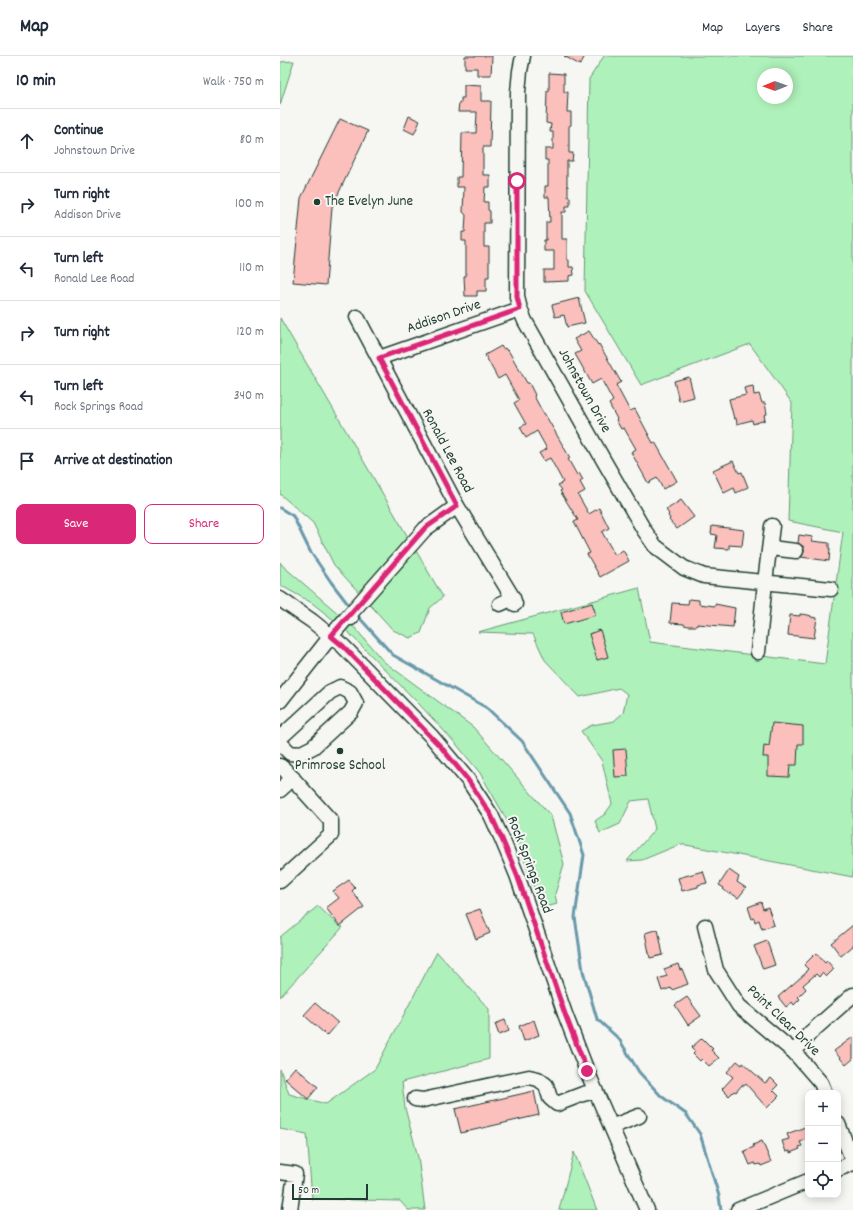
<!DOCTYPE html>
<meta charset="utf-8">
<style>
:root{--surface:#fff;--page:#f6f6f7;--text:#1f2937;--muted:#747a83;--line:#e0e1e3;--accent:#db2777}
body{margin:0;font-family:Dekko,sans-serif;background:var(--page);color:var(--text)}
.controls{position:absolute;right:12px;bottom:12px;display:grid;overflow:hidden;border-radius:8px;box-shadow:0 2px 10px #0003}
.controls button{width:36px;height:36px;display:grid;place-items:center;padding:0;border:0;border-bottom:1px solid var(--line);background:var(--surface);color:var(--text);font:20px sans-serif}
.compass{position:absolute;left:477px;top:12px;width:36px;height:36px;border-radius:50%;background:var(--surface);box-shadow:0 2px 10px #0003;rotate:269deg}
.scale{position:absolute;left:12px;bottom:10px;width:76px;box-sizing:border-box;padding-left:4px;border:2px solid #1f3d34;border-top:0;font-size:11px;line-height:14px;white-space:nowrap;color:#1f3d34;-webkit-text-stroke:3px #f6f6f2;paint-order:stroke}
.stop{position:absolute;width:12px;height:12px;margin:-9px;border:3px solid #db2777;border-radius:50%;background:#fff}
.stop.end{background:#db2777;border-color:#fff;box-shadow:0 1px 4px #0008}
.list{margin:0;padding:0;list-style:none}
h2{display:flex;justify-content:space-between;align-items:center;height:52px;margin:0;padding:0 16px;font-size:17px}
h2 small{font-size:13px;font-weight:400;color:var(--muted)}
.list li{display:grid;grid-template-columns:26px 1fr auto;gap:12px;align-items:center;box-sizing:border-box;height:64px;padding:0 16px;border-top:1px solid var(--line)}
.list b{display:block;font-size:15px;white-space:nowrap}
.list p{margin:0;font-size:13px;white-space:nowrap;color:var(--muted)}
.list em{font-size:13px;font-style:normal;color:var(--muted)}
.actions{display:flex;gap:8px;padding:12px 16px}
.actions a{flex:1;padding:9px 0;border:1px solid var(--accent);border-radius:8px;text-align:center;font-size:14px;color:var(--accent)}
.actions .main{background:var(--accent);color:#fff}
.icon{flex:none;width:22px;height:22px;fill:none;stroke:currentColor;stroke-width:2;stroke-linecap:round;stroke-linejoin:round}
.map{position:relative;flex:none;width:573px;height:1154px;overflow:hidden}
header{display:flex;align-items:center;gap:24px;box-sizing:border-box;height:56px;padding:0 20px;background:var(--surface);border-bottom:1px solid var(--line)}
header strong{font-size:19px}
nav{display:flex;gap:22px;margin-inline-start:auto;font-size:14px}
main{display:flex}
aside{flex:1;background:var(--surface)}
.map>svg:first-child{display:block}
.green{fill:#aff1ba;stroke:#679777;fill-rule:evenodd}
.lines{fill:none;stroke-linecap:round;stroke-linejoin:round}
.stream{stroke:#6899aa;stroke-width:3}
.building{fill:#fbbfbc;stroke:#1f3d34}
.minor-casing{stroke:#1f3d34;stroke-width:17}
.minor{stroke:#f6f6f2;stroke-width:14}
.route{stroke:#db2777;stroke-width:5}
.poi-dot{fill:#1f3d34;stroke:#f6f6f2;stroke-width:1.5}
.labels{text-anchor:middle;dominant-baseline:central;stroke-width:4;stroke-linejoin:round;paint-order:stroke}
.poi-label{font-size:15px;fill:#1f3d34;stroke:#f6f6f2;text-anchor:start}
.street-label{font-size:15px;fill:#1f3d34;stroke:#f6f6f2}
</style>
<header>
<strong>Map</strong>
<nav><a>Map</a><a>Layers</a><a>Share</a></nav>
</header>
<main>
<aside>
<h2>10 min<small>Walk · 750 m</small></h2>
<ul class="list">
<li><svg class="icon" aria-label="ahead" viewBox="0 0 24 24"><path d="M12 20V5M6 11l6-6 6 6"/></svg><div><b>Continue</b><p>Johnstown Drive</p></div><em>80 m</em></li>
<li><svg class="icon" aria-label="right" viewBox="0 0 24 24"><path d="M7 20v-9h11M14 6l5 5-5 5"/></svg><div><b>Turn right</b><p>Addison Drive</p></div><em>100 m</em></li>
<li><svg class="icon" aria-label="left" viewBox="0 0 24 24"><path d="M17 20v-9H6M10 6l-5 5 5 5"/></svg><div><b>Turn left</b><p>Ronald Lee Road</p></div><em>110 m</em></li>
<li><svg class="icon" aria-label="right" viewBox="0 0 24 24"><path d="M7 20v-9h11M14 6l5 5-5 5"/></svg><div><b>Turn right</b></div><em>120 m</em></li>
<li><svg class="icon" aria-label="left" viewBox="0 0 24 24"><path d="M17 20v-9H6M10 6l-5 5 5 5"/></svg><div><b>Turn left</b><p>Rock Springs Road</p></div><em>340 m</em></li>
<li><svg class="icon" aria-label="arrive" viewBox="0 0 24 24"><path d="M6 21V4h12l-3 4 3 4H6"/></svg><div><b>Arrive at destination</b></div></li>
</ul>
<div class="actions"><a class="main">Save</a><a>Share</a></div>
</aside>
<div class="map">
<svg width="573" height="1154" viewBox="0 0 573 1154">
<rect width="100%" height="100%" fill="#f6f6f2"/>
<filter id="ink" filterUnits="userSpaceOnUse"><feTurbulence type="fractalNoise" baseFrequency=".025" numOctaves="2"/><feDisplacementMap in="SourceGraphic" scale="8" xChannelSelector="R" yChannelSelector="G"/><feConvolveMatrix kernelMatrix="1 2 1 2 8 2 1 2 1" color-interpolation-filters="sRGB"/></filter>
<g filter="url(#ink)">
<path class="green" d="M324 0H573V821L401 788 362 804 347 805 375 773 368 743 351 745 340 768 320 777 315 765 325 758 332 748 322 705 301 675 312 669 334 665 343 657 347 638 339 632 300 641 265 604 253 578 198 576C252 561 306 547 359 532L370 586 545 608 563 476 508 465 512 347 470 288 361 329 305 235 309 23ZM483 18H507V42H483Z
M14 5 0 49V6Z
M0 262 163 541 150 552 141 577 130 582 113 574 54 509 33 467 0 438Z
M0 506 3 510 75 572 103 605 193 671 271 760 284 808 275 838 277 848 270 850 260 849 239 789 223 757 200 717 177 689 139 648 65 573 32 547 0 529Z
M38 850 59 870 63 871 0 941V881Z
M157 896 209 953V1003L122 1026 125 1052 138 1101 145 1154H128L120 1145 32 1143 27 1078 0 1073V1013L9 1038 46 1048 95 1013Z
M294 1096 317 1154H279Z"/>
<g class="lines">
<path class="stream" d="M0 452 13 460 30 495 51 526 71 552
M76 558 113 599 207 652 242 685 290 757 304 799 295 861 303 915 317 963 339 983 359 1016 381 1040 406 1058 420 1078 439 1140 441 1154"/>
</g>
<path class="building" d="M185 0H212L211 19H197V12H185Z
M284 0H305L300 9Z
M269 17 284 18V36H288L287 56H291V69L289 70V97H293L292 105H287V130H288V141H290V150H286V156H282V183H287V204H289V211H293L294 219 289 220V225L264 226V214H274V195H264V184H266V166H270L269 141H265V130H268V104H265V93H273V76H270L271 68 266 67 267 35H269Z
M184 29 201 30V45H211L210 91H203V119H210V131H205L204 146H208V154L210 155V167H204V191H209V221H206V235H197V240H185L184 220H186V185H182V176H185L186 159 183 156 184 131H177V121H181L182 77H196L197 56H178L179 46 181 47V42H184Z
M129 60 140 65 134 78 124 73Z
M60 63 88 75 52 151 46 229 13 226 21 142Z
M299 242 305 267 287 271 284 259 275 261 272 249Z
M309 275 318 289 319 288 341 326 336 329 350 355 355 353 373 387 375 386 397 425 383 433 377 422 368 427 351 396 356 393 344 372 341 373 336 364 337 363 329 348 333 345 321 323 312 328 295 298 301 295 294 283Z
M221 290 223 293 225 292 227 295 228 294 247 327H249L255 339 254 340 263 357H264L270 367 290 402 288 403 297 419 299 417 303 424 300 426 305 435 298 439 309 458 319 452 329 472 322 476 335 499 343 494 349 505 320 521 307 498 310 497 294 466 298 464 280 435 282 434 278 429 283 426 270 402 264 405 259 397 267 393 257 375 246 382 240 371 246 368 234 347 239 344 225 319 218 323 205 299Z
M409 321 414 341 399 345 394 325Z
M473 330 474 339 479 338 482 347H485L487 358 484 359 485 364 473 368 472 364 457 368 456 362 454 363 449 343 466 339 464 332Z
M453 405 459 417 462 416 468 431 456 437 454 432 444 437 433 414Z
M401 444 414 461 397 473 389 464 390 463 388 459 389 458 386 454Z
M432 470 464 474 462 490 449 489V493L435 492 437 479 431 478Z
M519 479 533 481 532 485 549 487V493H550L549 505 521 501 524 496V491L518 487Z
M409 543 419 544V548L435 550V548L455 552 453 571 417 568V570H409L404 569V568L390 567 392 547 408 548Z
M312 547 316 559 284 568 281 556Z
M520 558 528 559 531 560V561L537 562 534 582 508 579 510 559 520 560Z
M320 574 328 601 317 604 309 578Z
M492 667 523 670V688H518L517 709H510L509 721 488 720V701H483L484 689 489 690Z
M346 693 348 720 335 721 333 694Z
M449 814 459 821 457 826 466 832 458 842 451 837 450 839 443 833 444 832 439 829Z
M423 815 427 827 418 829V831L402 835 398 822Z
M69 824 75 832 72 835 84 851 60 870 46 852 59 842 53 835Z
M481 846 483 853 488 851 494 869 482 873 479 864 475 866 474 862 472 863 468 851Z
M200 853 210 877 196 883 186 858Z
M573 869V890L561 900 551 887Z
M378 873 383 899 370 902 365 877Z
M487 885 495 909 483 913 474 890Z
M536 897 545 907 547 905 554 913 546 921 542 917 539 921 536 918 523 929 526 933 518 941 520 943 514 949 512 946 506 951 498 941 527 916 526 915 528 913 524 909Z
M398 908 400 914 402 913 408 928 392 934 391 932 382 935 378 923 387 920 384 913Z
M407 941 421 960 408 969 395 949Z
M35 947 58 967 47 980 24 959Z
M225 964 229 975 219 979 215 968Z
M254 964 259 979 244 985 239 970Z
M573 981V1003L566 1009 554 995Z
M422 982 433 993 431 994 439 1002 429 1010 422 1003 420 1005 413 998 415 996 411 992Z
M457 1005 462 1009 463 1007 485 1027 491 1022 498 1029 493 1034 499 1040 487 1052 466 1028 464 1030 462 1029 456 1036 454 1035 449 1040 442 1033 453 1021 447 1016Z
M15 1011 38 1031 28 1043 5 1023Z
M254 1035 259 1059 181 1077 175 1053Z
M525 1071 528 1078V1083L520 1086 522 1090 519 1091 520 1093 510 1097V1095L506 1096 502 1085 509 1083 507 1078Z
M482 1085 491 1106 481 1110 480 1108 476 1109 475 1107 470 1109 464 1095 474 1091 473 1089Z"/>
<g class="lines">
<g class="minor-casing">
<path id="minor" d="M243 0 240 15 238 36 237 241 240 253 245 265 324 405 364 474 375 490 404 512 424 520 551 533
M77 261 177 450 233 542 235 548
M99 302 240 253
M490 492 516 495
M0 543 32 565 63 590 152 681 188 724 211 759 222 783 237 819 285 958 307 1015 367 1154
M220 548 233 542
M71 562 70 558 145 473 177 450
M478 596 485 526 492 470
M0 645 51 580 70 558 71 562
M0 682 50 636 60 631 70 636 76 647 71 656 33 691 19 698 10 697 0 687
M0 710 5 714 51 765V779L0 825
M0 734 13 722
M425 870 436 914 459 950 514 996 541 1027 545 1037
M514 996 530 977 573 939
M135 1043 143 1044 249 1021 258 1023 266 1029 270 1042 277 1048 303 1038 315 1035
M558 1068 573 1105
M331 1071 359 1060
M558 1113 573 1107
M0 1116 15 1118 10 1154
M458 1154 528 1125"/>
</g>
<use href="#minor" class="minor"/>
</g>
</g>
<g class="lines" filter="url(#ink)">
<path class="route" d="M237 125V241L240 253 99 302 177 450 144 473 51 580 63 590 161 691 188 724 211 759 222 783 237 819 285 958 307 1015"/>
</g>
<g class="poi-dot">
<circle cx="37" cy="146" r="4"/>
<circle cx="60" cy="695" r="4"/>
</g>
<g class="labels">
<g class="poi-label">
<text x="45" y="146">The Evelyn June</text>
<text x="60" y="710" text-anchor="middle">Primrose School</text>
</g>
<g class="street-label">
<text transform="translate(164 261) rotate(-19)">Addison Drive</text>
<text transform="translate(304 335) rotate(61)">Johnstown Drive</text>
<text transform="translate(167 395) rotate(62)">Ronald Lee Road</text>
<text transform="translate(249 809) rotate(69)">Rock Springs Road</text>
<text transform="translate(503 965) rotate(44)">Point Clear Drive</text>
</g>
</g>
</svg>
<div class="controls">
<button>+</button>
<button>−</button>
<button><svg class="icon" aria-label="locate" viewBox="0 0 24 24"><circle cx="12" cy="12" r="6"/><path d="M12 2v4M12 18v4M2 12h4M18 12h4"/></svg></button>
</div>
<svg class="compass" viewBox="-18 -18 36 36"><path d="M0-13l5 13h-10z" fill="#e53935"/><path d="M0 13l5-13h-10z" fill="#747a83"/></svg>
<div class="scale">50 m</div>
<div class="stop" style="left:237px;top:125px"></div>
<div class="stop end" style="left:307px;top:1015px"></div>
</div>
</main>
